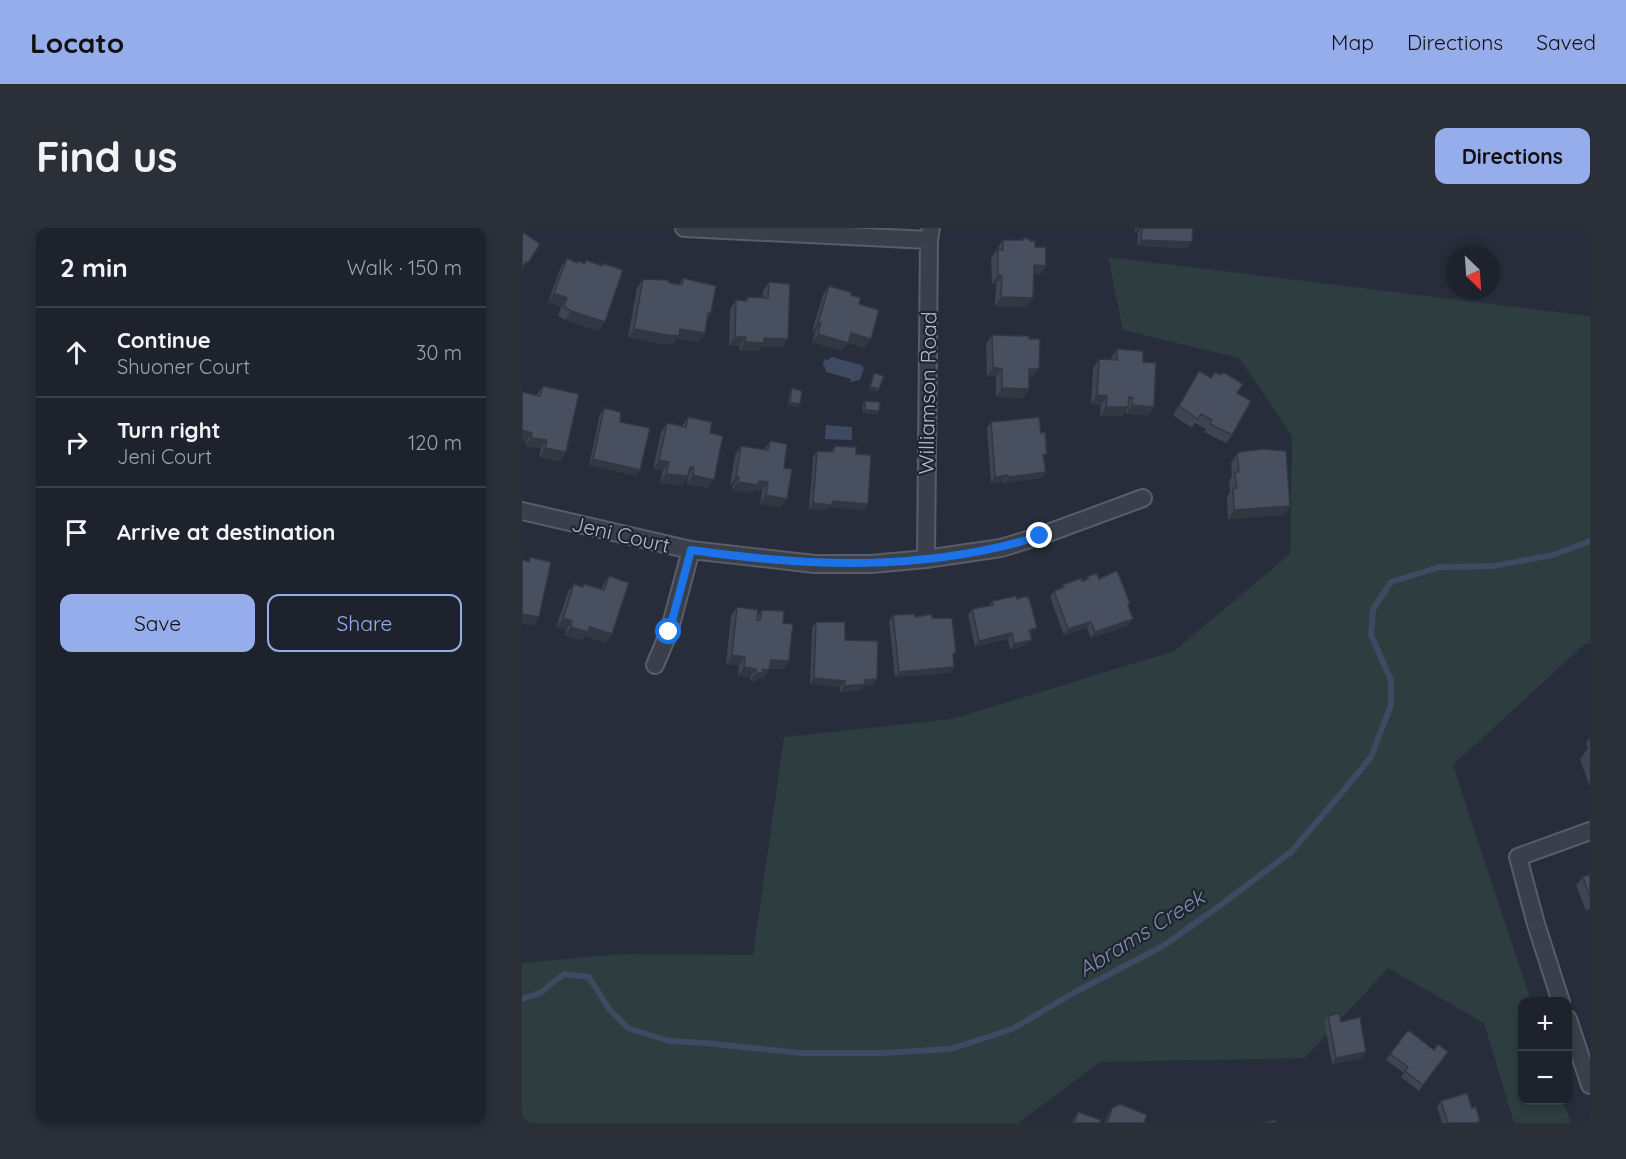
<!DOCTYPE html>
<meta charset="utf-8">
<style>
:root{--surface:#1d222c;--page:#2a2f38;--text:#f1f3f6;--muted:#a0a4a9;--line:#3b3f48;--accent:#96adec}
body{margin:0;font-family:Quicksand,sans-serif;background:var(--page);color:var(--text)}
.controls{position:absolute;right:18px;bottom:18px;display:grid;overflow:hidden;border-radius:12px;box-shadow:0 3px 9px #0003}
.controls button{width:54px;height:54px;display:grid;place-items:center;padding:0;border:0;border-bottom:2px solid var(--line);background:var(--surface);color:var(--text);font:30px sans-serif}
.compass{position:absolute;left:924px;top:18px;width:54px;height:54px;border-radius:50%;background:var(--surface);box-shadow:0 3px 9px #0003;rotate:155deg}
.stop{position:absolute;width:18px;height:18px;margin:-14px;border:4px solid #1a73e8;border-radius:50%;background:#fff}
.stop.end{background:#1a73e8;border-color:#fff;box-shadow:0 2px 6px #0008}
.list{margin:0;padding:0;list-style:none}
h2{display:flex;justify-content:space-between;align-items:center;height:78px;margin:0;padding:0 24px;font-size:26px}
h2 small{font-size:20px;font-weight:400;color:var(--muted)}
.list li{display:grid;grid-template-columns:39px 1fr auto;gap:18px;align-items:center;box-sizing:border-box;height:90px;padding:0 24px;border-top:2px solid var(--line)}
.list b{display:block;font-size:22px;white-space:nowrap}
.list p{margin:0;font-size:20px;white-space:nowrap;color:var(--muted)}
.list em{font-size:20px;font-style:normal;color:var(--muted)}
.actions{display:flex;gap:12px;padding:18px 24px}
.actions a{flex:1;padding:14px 0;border:2px solid var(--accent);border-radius:12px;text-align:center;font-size:21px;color:var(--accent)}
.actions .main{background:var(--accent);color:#111}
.icon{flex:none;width:33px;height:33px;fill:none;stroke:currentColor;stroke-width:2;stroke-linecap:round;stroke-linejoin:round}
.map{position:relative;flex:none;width:1068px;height:895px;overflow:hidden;border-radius:12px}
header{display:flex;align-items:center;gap:36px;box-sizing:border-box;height:84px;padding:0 30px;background:var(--accent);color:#111}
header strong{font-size:28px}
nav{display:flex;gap:33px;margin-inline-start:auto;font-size:21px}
.intro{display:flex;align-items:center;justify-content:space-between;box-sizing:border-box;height:144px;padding:0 36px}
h1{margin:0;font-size:42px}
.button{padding:15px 27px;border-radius:12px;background:var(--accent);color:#111;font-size:21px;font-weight:700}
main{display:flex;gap:36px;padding:0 36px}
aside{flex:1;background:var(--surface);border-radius:12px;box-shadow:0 3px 9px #0003}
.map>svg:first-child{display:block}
.green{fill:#2d3d40}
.water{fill:#3e4962}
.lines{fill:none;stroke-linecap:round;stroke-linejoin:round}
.stream{stroke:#3e4962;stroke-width:6}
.minor-casing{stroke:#585d69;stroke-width:20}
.minor{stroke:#3a3f4b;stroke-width:16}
.wall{fill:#3e4451}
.shaded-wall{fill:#323742}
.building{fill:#484f5e;stroke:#323742;stroke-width:1.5}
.route{stroke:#1a73e8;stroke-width:8}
.labels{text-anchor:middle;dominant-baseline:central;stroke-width:4.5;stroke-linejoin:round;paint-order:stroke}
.street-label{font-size:21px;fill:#b6bac6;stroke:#1f2430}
.water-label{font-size:22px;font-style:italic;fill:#818eaa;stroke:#1f2430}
</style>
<header>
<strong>Locato</strong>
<nav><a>Map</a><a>Directions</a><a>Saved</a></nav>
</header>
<div class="intro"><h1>Find us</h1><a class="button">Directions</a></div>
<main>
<aside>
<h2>2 min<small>Walk · 150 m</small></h2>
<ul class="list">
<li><svg class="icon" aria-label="ahead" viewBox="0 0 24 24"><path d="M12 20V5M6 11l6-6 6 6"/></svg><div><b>Continue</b><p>Shuoner Court</p></div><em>30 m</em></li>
<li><svg class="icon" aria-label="right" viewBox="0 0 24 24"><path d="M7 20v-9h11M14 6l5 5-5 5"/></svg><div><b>Turn right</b><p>Jeni Court</p></div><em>120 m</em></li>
<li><svg class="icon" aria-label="arrive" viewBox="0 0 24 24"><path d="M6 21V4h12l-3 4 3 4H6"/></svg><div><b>Arrive at destination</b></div></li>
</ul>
<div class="actions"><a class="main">Save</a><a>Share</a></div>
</aside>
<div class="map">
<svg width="1068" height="895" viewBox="0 0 1068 895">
<rect width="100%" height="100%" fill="#272d3b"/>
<path class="green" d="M586 29 1068 88V415H1064L931 537 1009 773 1000 774V872L1041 873 1049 895H992L962 795 866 740 783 830 578 834 496 895H0V735L99 726 231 727 262 509 430 491 652 423 768 326 770 208 717 130 601 102Z"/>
<path class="water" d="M310 129 339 137 342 140 338 152 328 154 329 151 304 144 303 139 301 138 302 131 306 132Z
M304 197 330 199V212L303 211Z"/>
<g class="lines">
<path class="stream" d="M0 771 18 765 42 746 67 749 87 781 106 800 147 813 183 815 277 825H361L429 821 490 801 555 763 641 718 700 676 769 624 817 568 849 529 869 477V452L849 407 851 381 869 354 918 339 971 338 1031 327 1068 313"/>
<g class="minor-casing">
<path id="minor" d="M162 0 407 12
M0 283 169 322 293 336H349L404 331 479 320 518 308 621 270
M404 331 407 12 409 0
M133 437 147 404 169 322
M1039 774 1014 696 996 629 1068 603
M1046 791 1068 857"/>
</g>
<use href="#minor" class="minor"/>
</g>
<path class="wall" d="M613 0H671L665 20 615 18 616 5 613 4Z
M501 10 508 13 513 19 518 47 512 46 505 79 473 78 474 56H470L469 30 481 12H500Z
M45 30 55 35 56 33 62 35 64 32 79 37 80 35 77 103 43 92 36 88 39 79 26 74 39 39Z
M161 50 189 85 185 91 177 114 155 110 151 116H139L106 109 115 60 121 51 157 56Z
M247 54 260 119H239L236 123H217L218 118 207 117 208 81 214 72 223 73 225 69 240 70 241 63Z
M307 58 329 67 337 76 343 120 326 115 320 123 290 114 293 104 290 103 301 67Z
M470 107 507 111 517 141 511 149H507V161L501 170 474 169V149L465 148 464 116Z
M595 121 621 134 632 179 626 187 604 186V182L600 188H578L579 177 569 176 571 140 577 131 589 132V130Z
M677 143 688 150 693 144 715 165 710 207 704 215 682 204 684 201 673 195 670 200 651 187Z
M21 158 44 224 38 233 17 229 19 220 3 218 4 214 0 213V164L14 167Z
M270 160 278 176 276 179 266 177 268 163Z
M343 173 357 183 355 186 341 185V176Z
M82 180 98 194 114 248 67 237 78 186Z
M166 189 188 205 186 260 165 256 166 248 160 257 138 255 141 242 131 241 139 204 145 195 160 198Z
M469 194 522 231 520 250 482 255 481 253 469 255 465 200Z
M248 213 259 279 238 276 240 263 233 262 230 265 210 262 211 258 208 257 213 227 219 218 242 222Z
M313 218 334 226 346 276 342 282 308 279 306 282 287 281 291 229 295 223 308 224Z
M715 226 768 278 762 287 706 291 705 269 708 264 707 253 710 248 709 235Z
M87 348 84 415 63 408 60 413 43 407 44 402 34 399 46 364 52 356 61 359 62 356 79 361 81 357Z
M565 349 577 351 606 378 607 397 569 410 565 400 542 407 528 369 532 363 538 361 540 357 560 353 563 352Z
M470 373 510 406H508L505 417 488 422 486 411 453 419 446 387 450 381 466 378Z
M215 379 236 388 240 382 261 395 267 433 261 441H247L241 451 237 450 234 454 228 453V449L216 448 217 437 204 436 209 388Z
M371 387 410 390 431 430 432 439 428 445 373 449 367 393Z
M294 394 323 412 355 451 351 457 342 458 339 462 318 464V459L288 456 290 400Z
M1068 510V559L1058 531 1066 520 1064 515Z
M1068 646V681L1064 683 1054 657 1061 649Z
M806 788 840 830 810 836 802 793Z
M912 822 926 824 897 863 879 849 882 845 864 832 868 826Z
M919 873 950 880 958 893 957 895H920L915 879Z
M590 880 622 895H583L586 886Z
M556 884 578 895H550L552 890Z"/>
<path class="shaded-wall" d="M616 0H619L616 5 613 4Z
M619 12 670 14 665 20 615 18Z
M512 37 524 38 518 47 506 46Z
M476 47 480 48 474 56H470Z
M32 65 45 70 39 79 26 74Z
M479 69 511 70 505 79 473 78Z
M49 83 83 94 77 103 43 92Z
M296 95H299L293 104 290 103Z
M112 101H158L183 105 177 114 155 110 151 116H139L106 109Z
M329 105 349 111 343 120 326 115 320 123 290 114 296 106Z
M213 109H224L218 118 207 117Z
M242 110 266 111 260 119H239L236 123H217L223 114Z
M471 139 480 141 474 149 465 148Z
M507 141H517L511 149H501Z
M348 159 357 161 355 164 346 162Z
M480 160 507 161 501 170 474 169Z
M575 167 585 168 579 177 569 176Z
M268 174 278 176 276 179 266 177Z
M610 177 632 179 626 187 604 186Z
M584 179H606L600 188H578Z
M343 182 357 183 355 186 341 185Z
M0 202 10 205 4 214 0 213Z
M9 210 25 212 19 220 3 218Z
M23 220 44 224 38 233 17 229Z
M71 231 118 242 114 248 67 237Z
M137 232 147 234 141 242 131 241Z
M168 239H172L166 248Z
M524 244 520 250 482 255 486 249Z
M144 246 166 248 160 257 138 255Z
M171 247 192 252 186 260 165 256Z
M486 247 481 253 469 255 473 249Z
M214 249H217L211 258 208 257Z
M237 253 246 254 240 263 233 262 230 265 210 262 216 254Z
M244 267 265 271 259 279 238 276Z
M311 273 346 276 342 282 308 279 306 282 287 281 291 275Z
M768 278 762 287 706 291 712 282Z
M0 386 17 389 11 398 0 396Z
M41 390 50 393 44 402 34 399Z
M611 391 607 397 569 410 573 404Z
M569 394 565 400 542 407 546 401Z
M49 399H68L90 406 84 415 63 408 60 413 43 407Z
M515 400 510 406 503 408 507 402Z
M490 405 486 411 453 419 457 413Z
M510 412 505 417 488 422 492 416Z
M210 427 223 429 217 437 204 436Z
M249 432 267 433 261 441 243 440Z
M222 439 234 441 228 449 216 448Z
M432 439 428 445 373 449 377 444Z
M241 441 247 442 241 451 237 450 234 454 228 453 234 445Z
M292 450 323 453 318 459 288 456Z
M355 451 351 457 342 458 339 462 318 464 322 458 343 452Z
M844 824 840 830 810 836 814 830Z"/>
<path class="building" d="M620 0H671L670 14 619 12Z
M0 3 18 16 6 35 4 34 0 41Z
M501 10 508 11V13H513V19H524V38L512 37 511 70 479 69 480 48 476 47V21L481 22V12H501Z
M45 30 55 35 56 33 63 36 64 32 80 38V35L101 42 83 94 49 83 42 79 45 70 32 65Z
M161 50 194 58 189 85H186L183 105 158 101 157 108 145 107 112 101 121 51 145 52 148 55 160 57Z
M247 54 268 56 266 111 242 110V115L223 114 224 109H213L214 72 225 73V69L246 70Z
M307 58 329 64V67L339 70 337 76 357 82 349 111 329 105 326 115 296 106 299 95H296Z
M470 107 507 108V111H518L517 141H507V161L480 160V141L471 139Z
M595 121 621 123V134L634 135 632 179 610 177 611 170 607 169 606 179H584L585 168 575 167 577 131 595 132Z
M677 143 689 150 693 144 699 147 701 144 721 156 715 165 729 173 710 207 688 196 690 192 679 186 676 191 657 178Z
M352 145 362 148 357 161 348 159Z
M21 158 57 166 44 224 23 220 25 212 9 210 10 205 0 202V164L18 168Z
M270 160 280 163 278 176 268 174Z
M343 173 358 174 357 183 343 182Z
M82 180 99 184 98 194 128 200 118 242 71 231Z
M166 189 190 194 188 205 201 208 192 252 171 247 172 239H168L166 248 144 246 147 234 137 232 145 195 164 199Z
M517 189 519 205 523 204 525 226 521 227 524 244 486 249V247L473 249 469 194Z
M248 213 265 216 262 240 270 241 265 271 244 267 246 254 237 253 236 257 216 254 217 249H214L219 218 246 222Z
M313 218 334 219V226L349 227 346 276 311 273 310 277 291 275 295 223 311 224Z
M741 221 764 223 768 278 712 282 711 260H715L713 244H717L715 226 717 224Z
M8 329 29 334 17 389 0 386V331L7 334Z
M594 343 596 345 608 375 606 377 611 391 573 404 569 394 546 401 532 363 542 359 540 357 560 350V353L566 351 565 349 575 345 577 351Z
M87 348 107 355 90 406 68 399 66 404 49 399 50 393 41 390 52 356 61 359 62 356 82 362Z
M494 368 495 371 505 368V370L507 369 515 400 507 402 510 412 492 416 490 405 457 413 450 381 471 377 470 373Z
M215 379 236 382 235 392H238L240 382 262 383 261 395 271 396 267 433 249 432 247 442 241 441 240 445H234V441L222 439 223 429 210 427Z
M393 386V389L410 386V390H430L434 425 431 426 432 439 377 444 371 387Z
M294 394H323V412L356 413 355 451 343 452V456L322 458 323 453 292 450Z
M1068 646V669L1061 649Z
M817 785 819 794 838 789 844 824 814 830 806 788Z
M886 802 912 822 916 816 926 824 901 857 883 843 886 839 868 826Z
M945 865 950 880 954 879 958 893 954 895H926L919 873Z
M598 876 625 887 622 895H585L590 880Z
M556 884 579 892 578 895H552Z
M753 892 754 895H739Z"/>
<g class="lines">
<path class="route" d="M147 404 169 322C288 339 401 344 518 308"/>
</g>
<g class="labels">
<g class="street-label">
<text transform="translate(405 165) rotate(-89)">Williamson Road</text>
<text transform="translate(99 306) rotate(13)">Jeni Court</text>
</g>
<g class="water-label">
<text transform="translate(619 705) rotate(-32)">Abrams Creek</text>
</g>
</g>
</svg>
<div class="controls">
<button>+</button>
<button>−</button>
</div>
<svg class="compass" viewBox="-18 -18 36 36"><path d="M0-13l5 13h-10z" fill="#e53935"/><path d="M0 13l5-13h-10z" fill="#a0a4a9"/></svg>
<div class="stop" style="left:147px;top:404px"></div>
<div class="stop end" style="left:518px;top:308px"></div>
</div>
</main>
